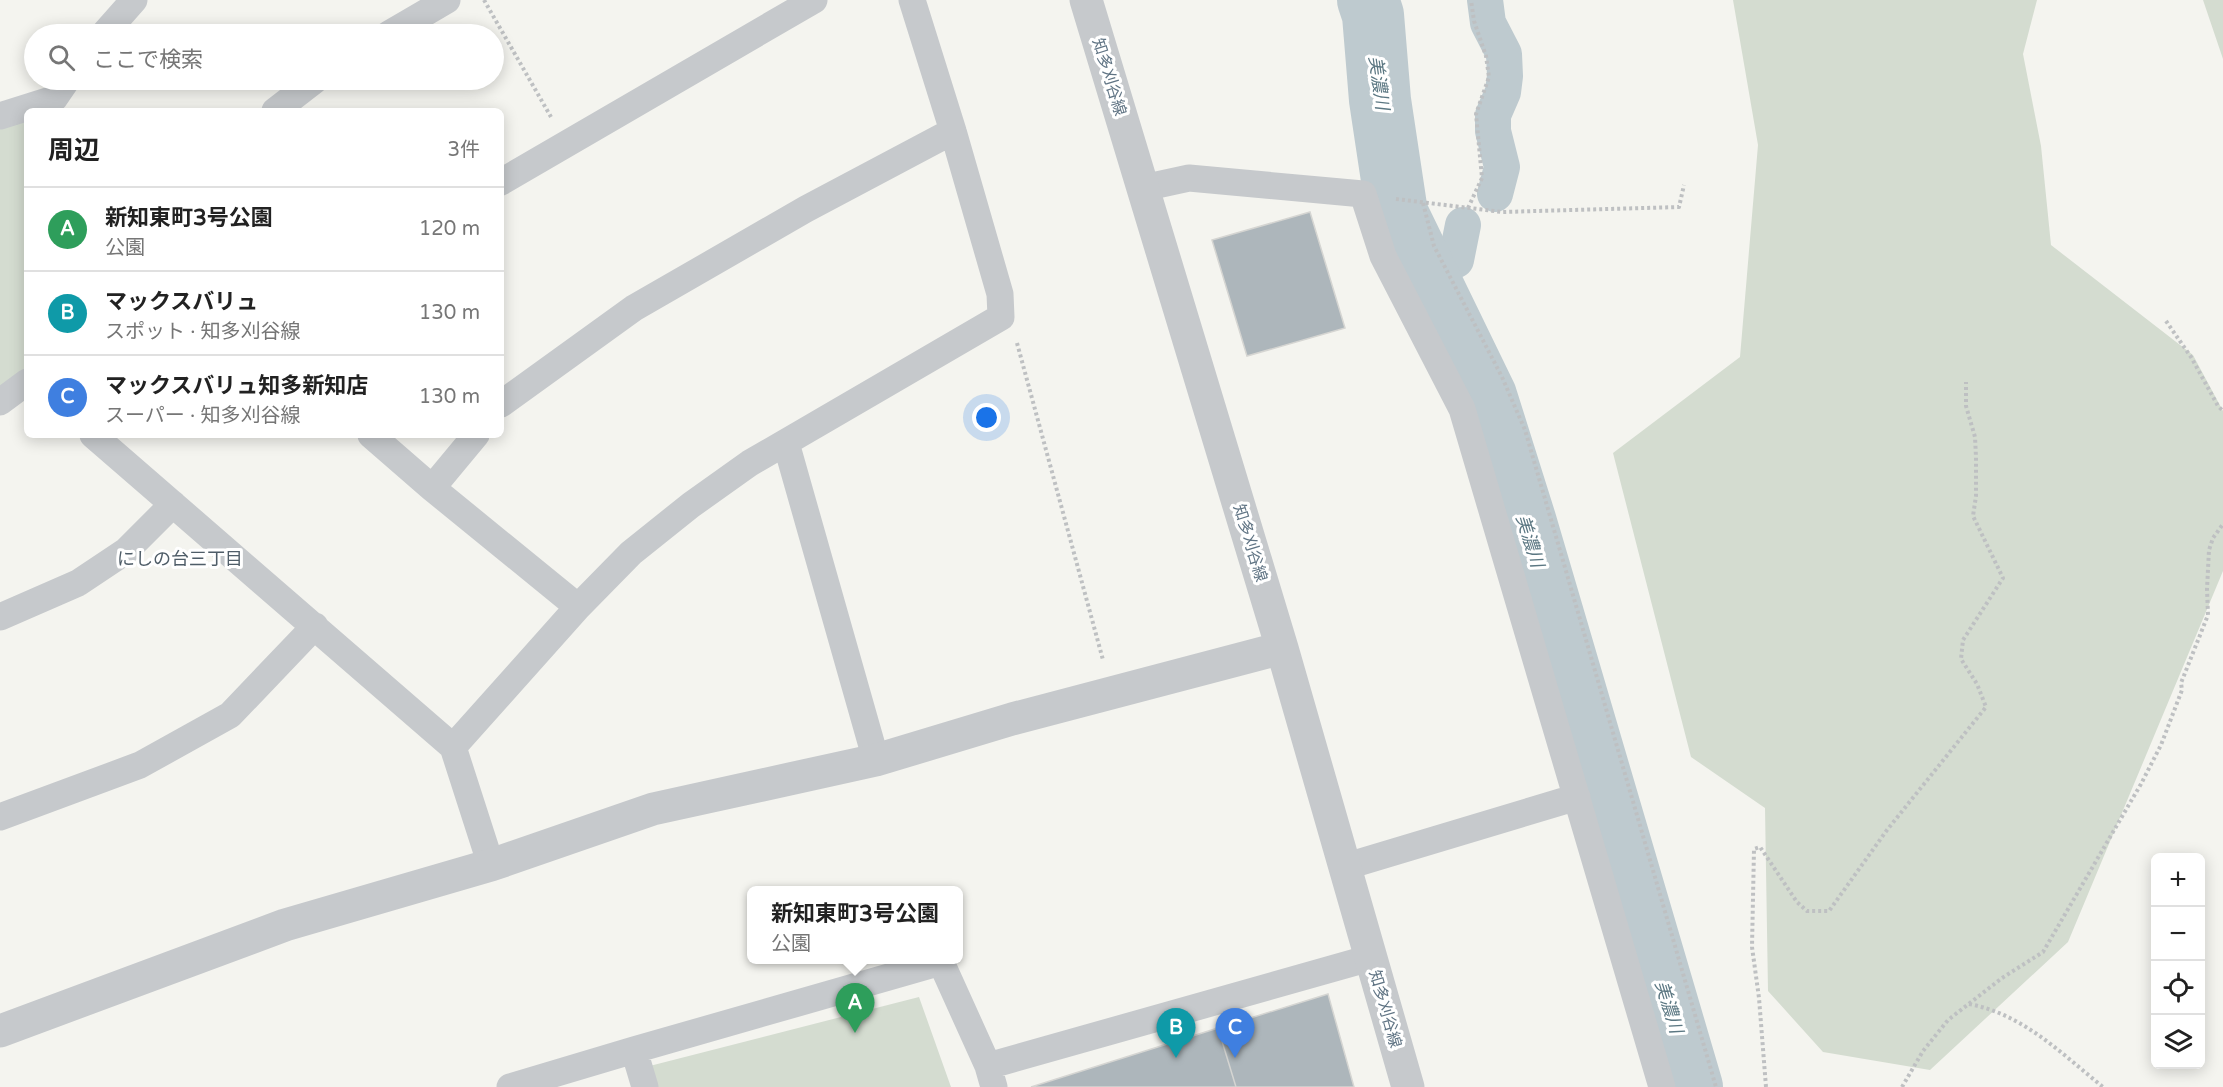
<!DOCTYPE html>
<html lang="ja">
<meta charset="utf-8">
<style>
:root{--surface:#fff;--page:#f2f2f2;--text:#222;--muted:#767676;--line:#e0e0e0;--accent:#1a73e8}
body{margin:0;font-family:"Varela Round","Noto Sans JP",sans-serif;background:var(--page);color:var(--text)}
.controls{position:absolute;right:18px;bottom:18px;display:grid;overflow:hidden;border-radius:9px;box-shadow:0 3px 15px #0003}
.controls button{width:54px;height:54px;display:grid;place-items:center;padding:0;border:0;border-bottom:2px solid var(--line);background:var(--surface);color:var(--text);font:30px sans-serif}
.you{position:absolute;left:987px;top:418px;width:21px;height:21px;margin:-15px;border:4px solid #fff;border-radius:50%;background:#1a73e8;box-shadow:0 0 0 9px #1a73e833}
.badge{display:grid;place-items:center;width:39px;height:39px;border-radius:50%;background:var(--accent);color:#fff;font-size:20px;font-weight:700}
.pin{position:absolute;translate:-50% -50px;filter:drop-shadow(0 2px 3px #0008)}
.pin::after{content:'';position:absolute;top:32px;width:21px;height:18px;background:inherit;clip-path:polygon(0 0,100% 0,50% 100%)}
.popup{position:absolute;left:747px;top:886px;width:216px;height:78px;box-sizing:border-box;display:grid;place-content:center;border-radius:9px;background:var(--surface);filter:drop-shadow(0 2px 4px #0005);font-size:20px;white-space:nowrap;color:var(--muted)}
.popup b{font-size:22px;color:var(--text)}
.popup::after{content:'';position:absolute;left:50%;top:100%;margin-left:-12px;border:12px solid transparent;border-top-color:var(--surface)}
.list{margin:0;padding:0;list-style:none}
h2{display:flex;justify-content:space-between;align-items:center;height:78px;margin:0;padding:0 24px;font-size:26px}
h2 small{font-size:20px;font-weight:400;color:var(--muted)}
.list li{display:grid;grid-template-columns:39px 1fr auto;gap:18px;align-items:center;box-sizing:border-box;height:84px;padding:0 24px;border-top:2px solid var(--line)}
.list b{display:block;font-size:22px;white-space:nowrap}
.list p{margin:0;font-size:20px;white-space:nowrap;color:var(--muted)}
.list em{font-size:20px;font-style:normal;color:var(--muted)}
.icon{flex:none;width:33px;height:33px;fill:none;stroke:currentColor;stroke-width:2;stroke-linecap:round;stroke-linejoin:round}
.map{position:relative;flex:none;width:2223px;height:1087px;overflow:hidden}
.search{position:absolute;background:var(--surface);box-shadow:0 3px 15px #0003;left:24px;top:24px;width:480px;height:66px;display:flex;align-items:center;gap:15px;box-sizing:border-box;padding:0 21px;border-radius:33px;color:var(--muted);font-size:22px}
.panel{position:absolute;background:var(--surface);box-shadow:0 3px 15px #0003;left:24px;top:108px;width:480px;height:330px;border-radius:9px}
.map>svg:first-child{display:block}
.green{fill:#d4dcd0}
.lines{fill:none;stroke-linecap:round;stroke-linejoin:round}
.canal{stroke:#becacf;stroke-width:36}
.river{stroke:#becacf;stroke-width:62}
.building{fill:#adb6bb;stroke:#d5d5d2;stroke-width:1.5}
.path{stroke:#bec0c2;stroke-width:4;stroke-dasharray:3 3;stroke-linecap:butt}
.minor{stroke:#c6c9cc;stroke-width:27}
.tertiary{stroke:#c6c9cc;stroke-width:33}
.labels{text-anchor:middle;dominant-baseline:central;stroke-width:6;stroke-linejoin:round;paint-order:stroke}
.street-label{font-size:16px;fill:#607484;stroke:#fff}
.water-label{font-size:18px;font-style:italic;fill:#5b7782;stroke:#fff}
.neighbourhood-label{font-size:18px;fill:#4f5d68;stroke:#fff}
</style>
<div class="map">
<svg width="2223" height="1087" viewBox="0 0 2223 1087">
<rect width="100%" height="100%" fill="#f4f4ef"/>
<path class="green" d="M1733 0H2037L2023 54 2041 146 2051 245 2193 355 2223 411V571L2068 942 1930 1070 1823 1052 1768 991 1765 808 1691 757 1613 453 1740 357 1758 145Z
M2203 0H2223V59Z
M54 99 62 111H27V382L0 402V116Z
M919 997 951 1087H640L634 1070Z"/>
<g class="lines">
<path class="canal" d="M1485 0 1488 23 1504 54 1505 76 1503 92 1493 115V131L1502 167 1495 194
M1456 260 1463 225"/>
<path class="river" d="M1368 0 1373 15 1380 100 1397 213 1486 396 1526 523 1692 1087"/>
</g>
<path class="building" d="M1310 212 1345 328 1247 356 1212 240Z
M1328 994 1354 1087H1031L1218 1028Z
M1218 1028 1236 1087H1031Z"/>
<g class="lines">
<path class="path" d="M484 0 551 117
M1396 199 1502 212 1679 207 1684 185
M1423 203 1434 246 1502 377 1525 430 1716 1087
M1468 208 1482 178 1476 114 1489 77 1486 56 1474 21 1471 0
M2166 321 2191 357 2218 406 2223 411
M1017 343 1103 660
M1969 1004C2023 1014 2062 1054 2103 1087
M1766 1087 1759 998 1752 947 1754 849 1760 847 1797 902 1807 911H1829L1887 830 1986 707 1977 684 1961 659 1963 640 2003 578 1973 516 1976 496V457L1975 437 1966 406V382
M1902 1087 1923 1051 1948 1020 2002 978 2043 952 2141 784 2161 745 2182 690 2181 683 2208 615 2207 589 2209 550 2213 538 2223 524"/>
<path class="minor" d="M104 34 134 0
M389 34 447 0
M275 111 315 80
M0 116 54 99 67 80
M501 182 814 0
M1143 188 1189 178 1363 194 1383 256 1462 409 1662 1087
M0 402 27 382
M501 404 634 308 806 209 953 131
M93 435 453 747 491 865
M371 435 432 488 578 607 631 553 691 505 750 463 1001 317 1000 294 953 131 912 0
M786 443 876 760
M432 488 476 435
M0 617 78 583 126 551 173 504
M453 747 578 607
M0 817 140 765 230 715 315 626
M1344 867 1577 797
M634 1050 645 1087
M988 1066 1370 958
M510 1087 634 1050 941 962 988 1066 994 1087"/>
<path class="tertiary" d="M1086 0 1282 648 1408 1087
M0 1031 285 925 491 865 653 809 876 760 1012 719 1282 648"/>
</g>
<g class="labels">
<g class="street-label">
<text transform="translate(1109 77) rotate(73)">知多刈谷線</text>
<text transform="translate(1250 543) rotate(73)">知多刈谷線</text>
<text transform="translate(1385 1009) rotate(74)">知多刈谷線</text>
</g>
<g class="water-label">
<text transform="translate(1379 83) rotate(82)">美濃川</text>
<text transform="translate(1530 541) rotate(73)">美濃川</text>
<text transform="translate(1669 1007) rotate(73)">美濃川</text>
</g>
<g class="neighbourhood-label">
<text x="180" y="559">にしの台三丁目</text>
</g>
</g>
</svg>
<div class="controls">
<button>+</button>
<button>−</button>
<button><svg class="icon" aria-label="locate" viewBox="0 0 24 24"><circle cx="12" cy="12" r="6"/><path d="M12 2v4M12 18v4M2 12h4M18 12h4"/></svg></button>
<button><svg class="icon" aria-label="layers" viewBox="0 0 24 24"><path d="M12 4l9 5-9 5-9-5zM3 14l9 5 9-5"/></svg></button>
</div>
<div class="you"></div>
<div class="pin badge" style="left:855px;top:1033px;background:#2e9e5b">A</div>
<div class="popup"><b>新知東町3号公園</b>公園</div>
<div class="pin badge" style="left:1176px;top:1058px;background:#0f9aa8">B</div>
<div class="pin badge" style="left:1235px;top:1058px;background:#3f7fe0">C</div>
<div class="search"><svg class="icon" aria-label="search" viewBox="0 0 24 24"><circle cx="10" cy="10" r="6"/><path d="M15 15l6 6"/></svg>ここで検索</div>
<section class="panel">
<h2>周辺<small>3件</small></h2>
<ul class="list">
<li><span class="badge" style="background:#2e9e5b">A</span><div><b>新知東町3号公園</b><p>公園</p></div><em>120 m</em></li>
<li><span class="badge" style="background:#0f9aa8">B</span><div><b>マックスバリュ</b><p>スポット · 知多刈谷線</p></div><em>130 m</em></li>
<li><span class="badge" style="background:#3f7fe0">C</span><div><b>マックスバリュ知多新知店</b><p>スーパー · 知多刈谷線</p></div><em>130 m</em></li>
</ul>
</section>
</div>
